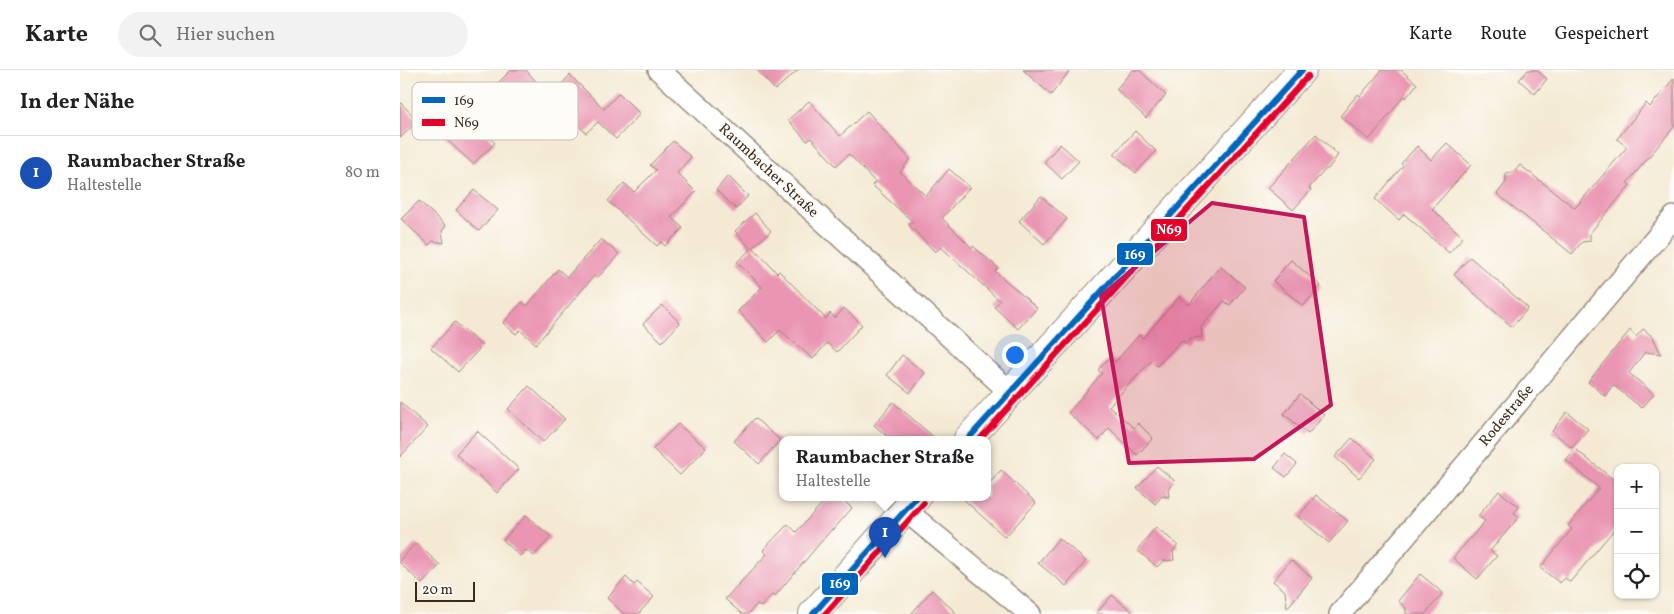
<!DOCTYPE html>
<html lang="de">
<meta charset="utf-8">
<style>
:root{--surface:#fff;--page:#f2f2f2;--text:#202124;--muted:#757577;--line:#e0e0e0;--accent:#2563eb}
body{margin:0;font-family:Vollkorn,serif;background:var(--page);color:var(--text)}
.controls{position:absolute;right:15px;bottom:15px;display:grid;overflow:hidden;border-radius:10px;box-shadow:0 1px 4px #0004}
.controls button{width:45px;height:45px;display:grid;place-items:center;padding:0;border:0;border-bottom:1px solid var(--line);background:var(--surface);color:var(--text);font:25px sans-serif}
.scale{position:absolute;left:15px;bottom:12px;width:60px;box-sizing:border-box;padding-left:5px;border:2px solid #3b2a1e;border-top:0;font-size:14px;line-height:18px;white-space:nowrap;color:#3b2a1e;-webkit-text-stroke:4px #fdfcf7;paint-order:stroke}
.you{position:absolute;left:614px;top:284px;width:18px;height:18px;margin:-12px;border:4px solid #fff;border-radius:50%;background:#1a73e8;box-shadow:0 0 0 8px #1a73e833}
.badge{display:grid;place-items:center;width:32px;height:32px;border-radius:50%;background:var(--accent);color:#fff;font-size:16px;font-weight:700}
.pin{position:absolute;translate:-50% -41px;filter:drop-shadow(0 1px 2px #0008)}
.pin::after{content:'';position:absolute;top:26px;width:18px;height:15px;background:inherit;clip-path:polygon(0 0,100% 0,50% 100%)}
.popup{position:absolute;left:379px;top:366px;width:212px;height:65px;box-sizing:border-box;display:grid;place-content:center;border-radius:10px;background:var(--surface);filter:drop-shadow(0 1px 4px #0005);font-size:16px;white-space:nowrap;color:var(--muted)}
.popup b{font-size:19px;color:var(--text)}
.popup::after{content:'';position:absolute;left:50%;top:100%;margin-left:-10px;border:10px solid transparent;border-top-color:var(--surface)}
.list{margin:0;padding:0;list-style:none}
h2{display:flex;justify-content:space-between;align-items:center;height:65px;margin:0;padding:0 20px;font-size:21px}
h2 small{font-size:16px;font-weight:400;color:var(--muted)}
.list li{display:grid;grid-template-columns:32px 1fr auto;gap:15px;align-items:center;box-sizing:border-box;height:75px;padding:0 20px;border-top:1px solid var(--line)}
.list b{display:block;font-size:19px;white-space:nowrap}
.list p{margin:0;font-size:16px;white-space:nowrap;color:var(--muted)}
.list em{font-size:16px;font-style:normal;color:var(--muted)}
.icon{flex:none;width:28px;height:28px;fill:none;stroke:currentColor;stroke-width:2;stroke-linecap:round;stroke-linejoin:round}
.map{position:relative;flex:none;width:1274px;height:544px;overflow:hidden}
header{display:flex;align-items:center;gap:30px;box-sizing:border-box;height:70px;padding:0 25px;background:var(--surface);border-bottom:1px solid var(--line)}
header strong{font-size:24px}
nav{display:flex;gap:28px;margin-inline-start:auto;font-size:18px}
.search{width:350px;height:45px;background:var(--page);display:flex;align-items:center;gap:12px;box-sizing:border-box;padding:0 18px;border-radius:28px;color:var(--muted);font-size:19px}
main{display:flex}
aside{flex:1;background:var(--surface)}
.map>svg:first-child{display:block}
.building{fill:#ea95b2}
.lines{fill:none;stroke-linecap:round;stroke-linejoin:round}
.street-casing{stroke:#988a79;stroke-width:24}
.secondary-casing{stroke:#988a79;stroke-width:30}
.street{stroke:#fff;stroke-width:21}
.secondary{stroke:#fff;stroke-width:28}
.bus-1-casing{stroke:#fdfcf7;stroke-width:10}
.bus-2-casing{stroke:#fdfcf7;stroke-width:10}
.bus-1{stroke:#0065bd;stroke-width:6}
.bus-2{stroke:#e4002b;stroke-width:6}
.marked{fill:#c2185b;fill-opacity:0.2;stroke:#c2185b;stroke-width:4;stroke-linejoin:round}
.labels{text-anchor:middle;dominant-baseline:central;stroke-width:4.5;stroke-linejoin:round;paint-order:stroke}
.street-label{font-size:15px;fill:#3b2a1e;stroke:#fdfcf7}
.key{fill:#fdfcf7;stroke:#c3bdb6;stroke-width:1}
.key-label{font-size:14px;fill:#3b2a1e}
.line-badge{stroke:#fdfcf7;stroke-width:2}
.badge-label{font-size:14px;text-anchor:middle;font-weight:bold;fill:#fff}
</style>
<header>
<strong>Karte</strong>
<div class="search"><svg class="icon" aria-label="search" viewBox="0 0 24 24"><circle cx="10" cy="10" r="6"/><path d="M15 15l6 6"/></svg>Hier suchen</div>
<nav><a>Karte</a><a>Route</a><a>Gespeichert</a></nav>
</header>
<main>
<aside>
<h2>In der Nähe<small></small></h2>
<ul class="list">
<li><span class="badge" style="background:#1a4fb4">1</span><div><b>Raumbacher Straße</b><p>Haltestelle</p></div><em>80 m</em></li>
</ul>
</aside>
<div class="map">
<svg width="1274" height="544" viewBox="0 0 1274 544">
<rect width="100%" height="100%" fill="#fdfcf7"/>
<filter id="ink" filterUnits="userSpaceOnUse"><feTurbulence type="fractalNoise" baseFrequency=".02" numOctaves="2"/><feDisplacementMap in="SourceGraphic" scale="10" xChannelSelector="R" yChannelSelector="G"/><feConvolveMatrix kernelMatrix="1 2 1 2 8 2 1 2 1" color-interpolation-filters="sRGB"/></filter>
<filter id="wash" filterUnits="userSpaceOnUse"><feTurbulence type="fractalNoise" baseFrequency=".0096" numOctaves="4" result="noise"/><feDisplacementMap in="SourceGraphic" scale="20" xChannelSelector="R" yChannelSelector="G"/><feGaussianBlur stdDeviation="1.12" result="paint"/><feColorMatrix in="noise" values="0 0 0 0 0 0 0 0 0 0 0 0 0 0 0 0 0 1.4 0 .05"/><feComposite in="paint" operator="in"/></filter>
<g filter="url(#wash)">
<rect width="100%" height="100%" fill="#f4ead4"/>
<g id="blocks">
<path class="building" d="M111 0H126L139 15 106 43 90 25 95 21 93 18Z
M357 0H398L375 20Z
M623 0H670L651 25Z
M733 0H739L766 25 746 48 716 19Z
M982 0H1001L1017 14 1006 28 1004 26 969 70 940 46 958 24 960 26Z
M1128 0H1137L1147 9 1135 24 1119 10Z
M170 5 204 39 219 23 240 44 216 69 198 52 186 63 149 28Z
M1274 8V57L1227 113 1230 115 1190 163V171L1182 172 1172 184 1097 124 1106 112V103L1114 102 1120 95 1175 138 1227 77 1217 69 1246 33 1250 37Z
M409 31 440 66 467 41 510 89 500 102 526 126 549 99 570 117 542 148 572 178 573 176 598 198 595 201 637 238 618 259 594 237 600 231 541 177 535 182 509 155 513 152 472 115 475 112 449 84 436 96 411 68 407 71 388 50Z
M0 32 18 51 0 68Z
M66 45 95 73 73 94 45 68Z
M735 61 756 81 736 103 714 84Z
M916 64 938 85 928 99H926L909 118 911 120 893 140 868 118Z
M273 71 291 87 277 103 296 122 271 147 283 158 265 176 261 172 257 176 208 131 224 113 234 122 256 100 250 95Z
M1047 73 1071 95 1032 139 1063 167 1049 183 1004 144 999 150 975 129 1003 96 1001 94 1017 76 1031 90Z
M660 74 679 91 662 109 644 92Z
M328 106 348 126 336 139 316 120Z
M74 120 98 140 79 161 56 140Z
M641 126 667 149 644 174 619 151Z
M19 131 46 156 42 161 44 173 33 171 29 175 1 149Z
M355 143 371 161 353 177 377 203 379 201 426 249 430 243 435 248 444 238 462 255 437 282 427 273 413 289 380 260 368 272 338 241 362 217 337 192 351 179 335 161Z
M201 169 219 184 202 203 197 208 194 206 136 274 120 260 116 264 103 253 122 232 127 236 158 199 167 207Z
M1070 187 1128 238 1112 257 1054 205Z
M891 190 921 216 903 236 873 211Z
M820 196 845 217 830 235 824 231 801 257 802 267 791 268 786 274 782 270 757 296 751 291 709 336 734 358 738 353 753 368 737 385 709 358 699 370 668 343 702 303 698 300 710 287 715 292 739 265 743 268 779 227 789 235Z
M262 235 280 253 262 272 243 254Z
M55 252 82 276 58 302 31 278Z
M1243 259 1253 267 1261 284 1245 282 1229 303 1254 324 1242 338 1213 315 1205 326 1188 312 1230 260 1236 267Z
M502 285 525 303 510 323 487 305Z
M129 316 165 349 143 372 108 339Z
M900 324 924 345 908 364 884 344Z
M0 332 28 357 0 387Z
M493 332 536 369H490L474 355Z
M1167 342 1188 359 1172 378 1152 361Z
M355 348 380 370 359 394 334 371Z
M278 354 306 378 280 405 253 379Z
M77 361 119 399 97 423 56 384Z
M952 368 976 389 959 408 935 387Z
M1175 379 1218 413V455L1170 512 1165 508 1160 513 1140 498 1172 459 1168 456 1199 418 1166 390Z
M885 384 897 394 886 407 874 398Z
M757 396 775 411 768 419 769 427 762 426 755 434 737 418Z
M601 400 636 433 605 467 561 427H588V415Z
M1099 421 1119 437 1114 443 1119 447 1090 481 1097 486 1077 509 1053 488 1085 451 1078 446Z
M916 425 948 451 929 473 898 447Z
M428 427H439L452 438 433 460 432 459 374 527 372 525 361 537 357 534 348 544H342L325 529 367 484 363 480 388 454 396 462Z
M126 445 151 467 134 486 126 480 120 486 103 470Z
M756 457 778 475 773 481 774 490 763 491 757 497 737 480Z
M659 468 686 491 666 516 638 493Z
M16 473 40 495 22 514 0 493V490Z
M891 490 912 508 887 538 885 521 873 511Z
M1020 504 1043 523 1025 544H1006V538L998 531Z
M226 507 234 515 237 512 254 527 238 544H224L207 528Z
M532 520 557 544H511Z
M712 525 735 544H696Z"/>
</g>
</g>
<g filter="url(#ink)">
<use href="#blocks" fill-opacity="0" stroke="#988a79" stroke-width="1"/>
<g class="lines">
<g class="street-casing">
<path id="street" d="M259 0 610 322
M505 440 630 544
M940 544 1274 147"/>
</g>
<g class="secondary-casing">
<path id="secondary" d="M568 369 902 0
M413 544 517 427"/>
</g>
<use href="#street" class="street"/>
<use href="#secondary" class="secondary"/>
<g class="bus-1-casing">
<path id="bus-1" d="M568 369 902 0
M413 544 517 427"/>
</g>
<g class="bus-2-casing">
<path id="bus-2" d="M580 369 908 6
M425 544 524 433"/>
</g>
<use href="#bus-1" class="bus-1"/>
<use href="#bus-2" class="bus-2"/>
</g>
</g>
<path class="marked" d="M812 133 904 147 931 335 854 389 729 393 701 226Z"/>
<g class="labels">
<g class="street-label">
<text transform="translate(368 101) rotate(43)">Raumbacher Straße</text>
<text transform="translate(1107 346) rotate(-50)">Rodestraße</text>
</g>
</g>
<rect x="12" y="12" width="166" height="58" rx="8" class="key"/>
<rect x="22" y="27" width="23" height="6" fill="#0065bd"/>
<rect x="22" y="49" width="23" height="7" fill="#e4002b"/>
<g class="key-label">
<text x="54" y="35">169</text>
<text x="54" y="57">N69</text>
</g>
<g class="line-badge">
<rect x="750" y="148" width="38" height="24" rx="5" fill="#e4002b"/>
<rect x="716" y="172" width="38" height="24" rx="5" fill="#0065bd"/>
<rect x="421" y="502" width="38" height="24" rx="5" fill="#0065bd"/>
</g>
<g class="badge-label">
<text x="769" y="164">N69</text>
<text x="735" y="189">169</text>
<text x="440" y="518">169</text>
</g>
</svg>
<div class="controls">
<button>+</button>
<button>−</button>
<button><svg class="icon" aria-label="locate" viewBox="0 0 24 24"><circle cx="12" cy="12" r="6"/><path d="M12 2v4M12 18v4M2 12h4M18 12h4"/></svg></button>
</div>
<div class="scale">20 m</div>
<div class="you"></div>
<div class="pin badge" style="left:485px;top:488px;background:#1a4fb4">1</div>
<div class="popup"><b>Raumbacher Straße</b>Haltestelle</div>
</div>
</main>
